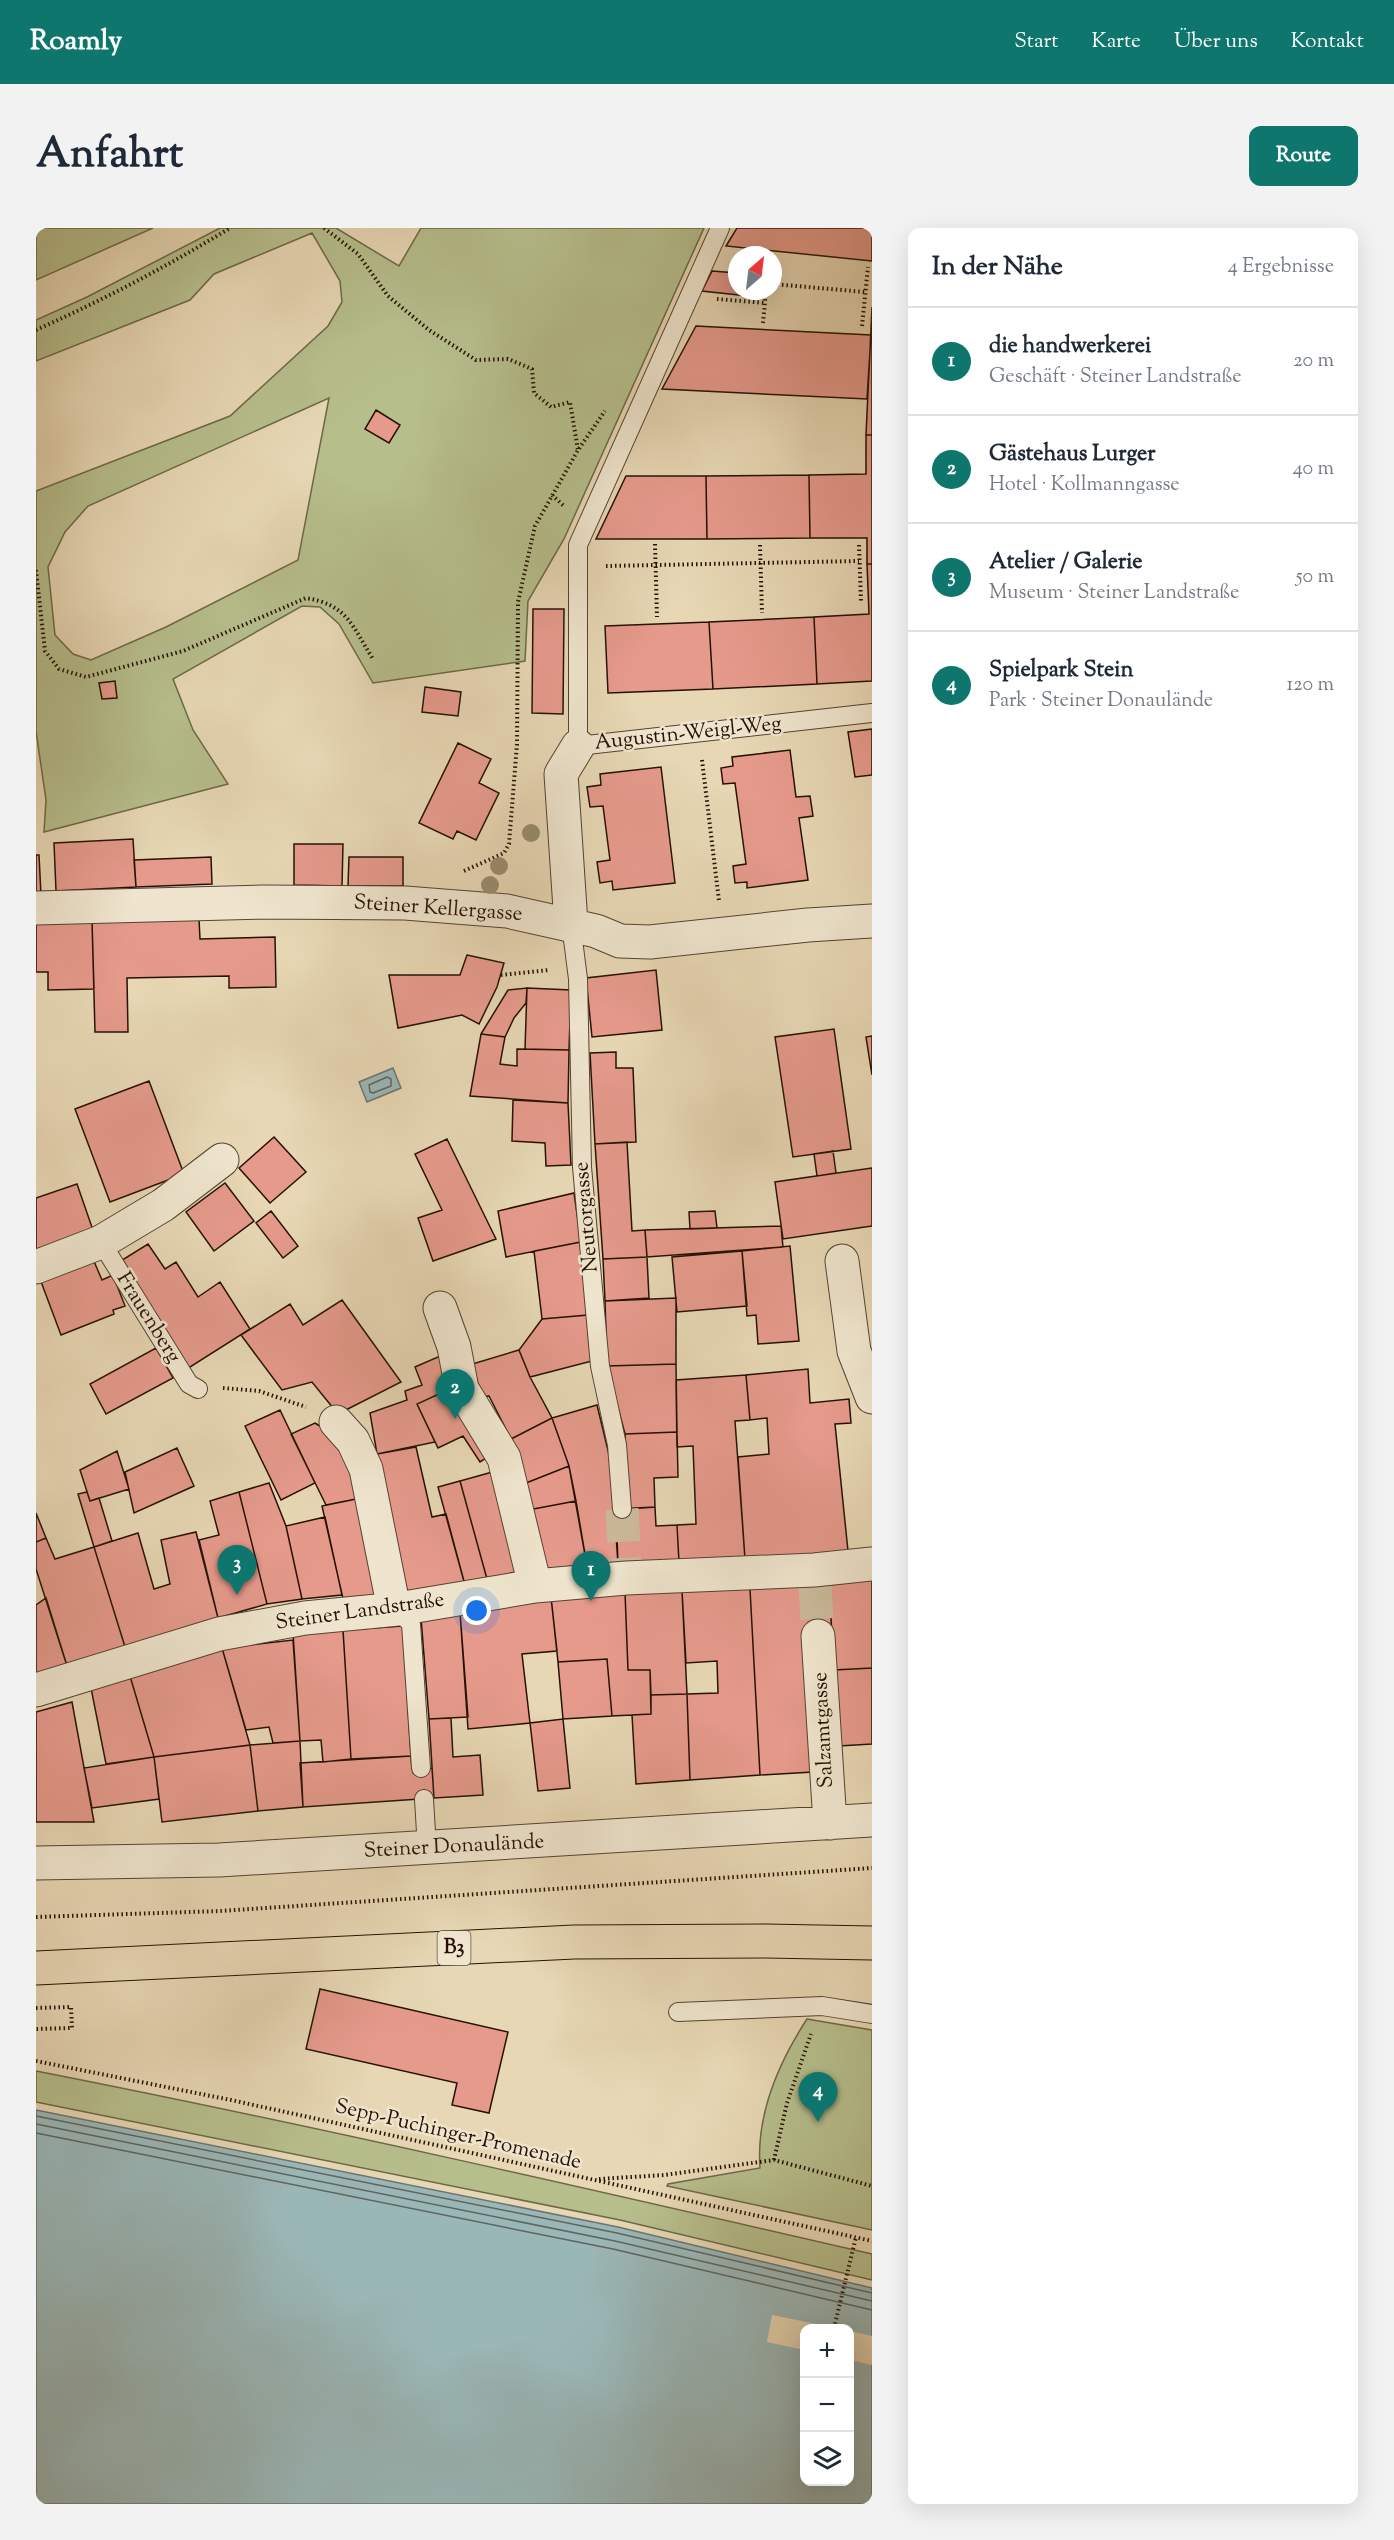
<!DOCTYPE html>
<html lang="de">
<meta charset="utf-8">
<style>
:root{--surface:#fff;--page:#f2f2f3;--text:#1f2937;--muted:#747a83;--line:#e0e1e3;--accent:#0f766e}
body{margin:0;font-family:"Sorts Mill Goudy",serif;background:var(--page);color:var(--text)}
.controls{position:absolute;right:18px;bottom:18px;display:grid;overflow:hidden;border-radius:12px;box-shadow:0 6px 24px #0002}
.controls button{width:54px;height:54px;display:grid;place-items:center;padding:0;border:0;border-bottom:2px solid var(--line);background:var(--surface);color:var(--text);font:30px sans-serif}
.compass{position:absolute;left:692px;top:18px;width:54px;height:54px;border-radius:50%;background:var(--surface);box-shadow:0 6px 24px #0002;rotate:28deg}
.you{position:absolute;left:441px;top:1383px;width:21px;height:21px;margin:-15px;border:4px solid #fff;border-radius:50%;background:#1a73e8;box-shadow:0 0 0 9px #1a73e833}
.badge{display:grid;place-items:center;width:39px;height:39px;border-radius:50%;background:var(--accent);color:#fff;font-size:20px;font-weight:700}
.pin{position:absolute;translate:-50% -50px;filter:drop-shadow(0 2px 3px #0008)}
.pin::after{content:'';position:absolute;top:32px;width:21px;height:18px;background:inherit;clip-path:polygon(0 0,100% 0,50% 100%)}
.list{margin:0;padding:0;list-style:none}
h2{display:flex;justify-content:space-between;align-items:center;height:78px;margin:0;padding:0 24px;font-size:26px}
h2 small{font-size:20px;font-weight:400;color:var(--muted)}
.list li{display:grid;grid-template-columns:39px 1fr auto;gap:18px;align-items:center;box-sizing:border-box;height:108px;padding:0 24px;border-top:2px solid var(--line)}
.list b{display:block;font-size:22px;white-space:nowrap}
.list p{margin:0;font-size:20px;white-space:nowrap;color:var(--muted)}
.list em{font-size:20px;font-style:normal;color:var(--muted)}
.icon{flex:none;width:33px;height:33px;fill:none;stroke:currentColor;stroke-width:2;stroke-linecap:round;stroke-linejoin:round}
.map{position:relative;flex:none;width:836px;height:2276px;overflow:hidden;border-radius:12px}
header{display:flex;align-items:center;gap:36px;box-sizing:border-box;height:84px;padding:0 30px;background:var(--accent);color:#fff}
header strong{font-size:28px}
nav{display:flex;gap:33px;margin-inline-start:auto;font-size:21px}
.intro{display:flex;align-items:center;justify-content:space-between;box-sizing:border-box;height:144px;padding:0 36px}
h1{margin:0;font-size:42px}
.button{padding:15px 27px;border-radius:12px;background:var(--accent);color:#fff;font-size:21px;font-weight:700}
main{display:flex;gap:36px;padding:0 36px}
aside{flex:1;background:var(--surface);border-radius:12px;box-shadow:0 6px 24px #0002}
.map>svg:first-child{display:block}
.green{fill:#b6be8c;stroke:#6e6848;stroke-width:1.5;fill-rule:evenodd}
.water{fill:#9ab7b7;stroke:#6c7570;stroke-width:1.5;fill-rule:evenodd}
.pier{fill:#e7d7b4}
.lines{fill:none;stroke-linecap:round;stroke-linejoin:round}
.shore{stroke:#60645e;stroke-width:1.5}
.building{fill:#e69a8c;stroke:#261105;stroke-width:1.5}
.street-tunnel{stroke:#cab99a;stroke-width:33;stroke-dasharray:33 16;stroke-linecap:butt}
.lane-casing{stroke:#564231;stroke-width:20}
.street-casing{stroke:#564231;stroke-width:35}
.primary-casing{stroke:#261105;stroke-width:35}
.path{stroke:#261105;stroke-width:4;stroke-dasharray:1.5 3;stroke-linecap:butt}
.lane{stroke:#efe5ce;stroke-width:18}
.street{stroke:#efe5ce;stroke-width:33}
.primary{stroke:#e7d7b4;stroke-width:33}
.tree{fill:#988c6e}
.labels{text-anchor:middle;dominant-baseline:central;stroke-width:5;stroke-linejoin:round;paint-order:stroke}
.shield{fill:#efe5ce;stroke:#625141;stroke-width:1.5}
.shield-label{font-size:20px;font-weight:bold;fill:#261105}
.street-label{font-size:21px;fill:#261105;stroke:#efe5ce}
</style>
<header>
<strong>Roamly</strong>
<nav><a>Start</a><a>Karte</a><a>Über uns</a><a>Kontakt</a></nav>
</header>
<div class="intro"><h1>Anfahrt</h1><a class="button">Route</a></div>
<main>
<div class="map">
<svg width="836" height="2276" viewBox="0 0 836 2276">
<rect width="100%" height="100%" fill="#e7d7b4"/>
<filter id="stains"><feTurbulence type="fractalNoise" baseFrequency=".00333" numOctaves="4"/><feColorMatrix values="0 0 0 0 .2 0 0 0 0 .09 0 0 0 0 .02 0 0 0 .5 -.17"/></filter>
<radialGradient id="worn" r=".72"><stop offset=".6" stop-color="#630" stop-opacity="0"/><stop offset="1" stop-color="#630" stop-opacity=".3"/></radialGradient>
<path class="green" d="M0 0H117L0 52Z
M184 0H300L363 38 385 0H668L528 311 492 373 489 433 337 455 303 396 284 379 266 378 137 451 157 502 192 556 8 604 10 572 0 503V263L194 188 292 98 306 74 304 53 276 5 178 46 154 72 0 133V92L51 69ZM293 170 262 332 130 399 55 432 37 426 19 407 12 339 29 304 52 278Z
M771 1791 836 1802V2002L631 1958 632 1956 724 1940C720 1887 743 1834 771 1791Z
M0 1843C280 1898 558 1962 836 2026V2052L584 1992 0 1874Z"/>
<path class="water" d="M357 840 365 860 331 874 323 854Z
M0 1882 582 1999 836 2060V2276H0ZM768 2100H814V2254H768Z"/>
<path class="pier" d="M736 2087 800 2100H768V2122L731 2114Z
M814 2103 836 2108V2137L814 2132Z"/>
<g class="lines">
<path class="shore" d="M351 849 355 851V858L337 865 334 864 333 857Z
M0 1888 581 2005 836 2065
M0 1896 579 2013 836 2073
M0 1905 577 2021 836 2082"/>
</g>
<path class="building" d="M701 0H836V33L690 18Z
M676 43 701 45V63H722L721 69 666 63Z
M836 79V207H830Z
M660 98 835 107 831 171 626 161Z
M340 182 364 197 353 215 329 201Z
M830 207H836V336H831V310H774L773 247 830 246Z
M773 247 774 310 671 311 670 248Z
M590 248H670L671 311H560Z
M831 336H836V453L781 456 778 389 833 386Z
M497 381H528L527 486 496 485Z
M778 389 781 456 677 461 673 394Z
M673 394 677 461 572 465 569 398Z
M79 453 81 470 66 471 63 455Z
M389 459 425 464 422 488 386 484Z
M836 501V547L819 549 812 504Z
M422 515 455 531 443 555 463 565 440 612 421 603 417 611 383 595Z
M754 522 760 569 774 568 777 588 763 590 772 652 711 660V654L699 655 697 638 710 636 699 555 687 556 685 540 697 538 696 529Z
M625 539 639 655 577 662 576 653 564 655 561 634 574 632 567 578 554 579 551 559 565 557 564 546Z
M97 611 100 659 20 663 18 615Z
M258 616H307L306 658 258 657Z
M0 627H3L5 667H0Z
M175 629 176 656 100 659 98 632Z
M313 629H367V658H312Z
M163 691 164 711 239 709 240 759 193 760V748L91 750 92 804H59L56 693Z
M56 693 58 761 12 762V744H0V694Z
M431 727 468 735 461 759 443 796 426 787 362 800 353 747H424Z
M620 742 626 802 556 809 550 750Z
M491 760 535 762 533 822 489 821Z
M491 760 490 775 478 790 469 809 445 806 472 762Z
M798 801 815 921 757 929 739 809Z
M445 806 469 809 464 836 481 838V821L533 822 532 875 434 868Z
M836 808V847L830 809Z
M580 824V840H597L600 914 559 916 554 825Z
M113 853 148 946 74 974 39 881Z
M477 872 532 875 535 937 510 938 509 915 476 913Z
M238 909 270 944 234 975 203 940Z
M411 911 460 1011 397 1033 382 990 406 982 379 926Z
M591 914 596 1003 609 1002 611 1029 567 1031 559 916Z
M797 923 800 945 781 948 778 926Z
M836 940V998L747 1011 739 954Z
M189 955 218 993 178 1023 150 984Z
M41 956 59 1008 0 1028V970Z
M538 965 545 1014 470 1029 462 983Z
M235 983 262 1018 247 1030 220 995Z
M679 983 681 1000 654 1001 653 984Z
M745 998 747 1019 611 1029 609 1002Z
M545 1014 552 1087 506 1091 498 1023Z
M112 1016 129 1041 140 1034 162 1069 184 1054 214 1101 151 1141 83 1034Z
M754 1018 763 1113 722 1116 720 1087 711 1088 706 1023Z
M706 1023 711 1078 641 1084 636 1029Z
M611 1029 613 1070 569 1073 567 1031Z
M57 1031 66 1052 77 1047 89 1078 77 1082 78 1086 25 1107 4 1051Z
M640 1070V1136L571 1138 569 1073Z
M306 1072 365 1154 302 1186 276 1154 246 1162 205 1107 254 1076 267 1097Z
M552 1087 556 1133 494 1149 483 1122 506 1091Z
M120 1120 137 1150 70 1186 54 1156Z
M483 1122 494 1149 516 1190 475 1211 453 1168 441 1169 433 1137Z
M411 1125 416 1160 381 1176 399 1214 341 1226 334 1185 371 1172 369 1163 386 1157 379 1139Z
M640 1136 641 1204 589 1206 571 1138Z
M772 1141 774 1175 813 1171 815 1195 799 1196 812 1323 709 1331 702 1229 733 1226 731 1190 714 1192 710 1147Z
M710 1147 714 1192 699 1193 709 1331 643 1334 641 1297 660 1296 657 1218 641 1219 640 1152Z
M416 1160 458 1225 444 1234 427 1208 402 1220 381 1176Z
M561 1177 575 1235 582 1336 551 1338 533 1238 516 1190Z
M244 1182 279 1255 245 1272 209 1198Z
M516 1190 533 1238 485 1257 475 1211Z
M279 1195 304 1211 325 1270 290 1277 255 1206Z
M641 1204 642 1249 618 1250 619 1279 592 1281 589 1206Z
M380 1219 396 1289 410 1286 429 1357 365 1368 341 1226Z
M141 1220 158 1258 98 1285 89 1244Z
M81 1223 93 1261 54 1273 44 1242Z
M533 1238 540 1273 492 1282 485 1257Z
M460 1243 488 1342 451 1351 424 1253Z
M424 1253 451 1351 429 1357 402 1259Z
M233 1255 250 1298 266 1371 231 1376 203 1264Z
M51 1264 54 1273 63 1270 76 1313 58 1319 42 1266Z
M203 1264 231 1376 182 1390 163 1312 183 1307 174 1273Z
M325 1270 347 1366 308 1375 286 1278Z
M540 1273 551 1338 503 1346 492 1282Z
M619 1279 620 1298 641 1297 643 1334 582 1336 580 1281Z
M0 1285 10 1310 0 1314Z
M289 1289 306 1367 266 1371 250 1298Z
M160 1304 182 1390 90 1422 58 1319 102 1305 118 1361 134 1356 125 1312Z
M10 1310 19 1331 58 1319 90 1422 32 1441 0 1341V1314Z
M836 1352V1440L798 1442 793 1357Z
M793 1357 796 1407 777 1544 724 1547 714 1361Z
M714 1361 724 1547 654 1552 651 1466 682 1465 681 1433 650 1435 646 1363Z
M646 1363 651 1466 615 1467 614 1442H592L589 1364Z
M589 1364 592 1442H614L615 1486 576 1488 571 1431 522 1434 515 1369Z
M515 1369 521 1423 486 1426 494 1495 432 1501 424 1384Z
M10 1370 32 1441 0 1451V1377Z
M424 1384 432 1489 393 1491 385 1390Z
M367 1398 375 1528 315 1531 307 1402Z
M307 1402 315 1531 287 1534 285 1512 264 1513 257 1405Z
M257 1412 264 1513 237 1515 233 1499 210 1502 186 1420Z
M186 1420 214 1517 118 1529 94 1448Z
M571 1431 576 1488 527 1491 522 1434Z
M836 1440V1516L803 1518 798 1442Z
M94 1448 118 1529 70 1536 55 1460Z
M651 1466 654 1552 600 1556 596 1487 615 1486V1467Z
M36 1474 58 1594H0V1484Z
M415 1490 417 1529 444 1527 447 1567 398 1570 393 1491Z
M527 1491 534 1560 502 1563 494 1495Z
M264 1513 267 1579 222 1583 214 1517Z
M214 1517 222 1583 126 1594 118 1529Z
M375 1528 376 1541 396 1540 398 1570 267 1579 264 1535Z
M118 1529 123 1571 56 1580 48 1540Z
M284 1761 472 1804 453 1885 416 1877 421 1855 270 1821Z"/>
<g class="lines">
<path class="street-tunnel" d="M586 1281 589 1336
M779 1358 782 1408"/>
<g class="lane-casing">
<path id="lane" d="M684 0 542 317V518L836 485
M535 696 542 751 546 939 564 1138 581 1217 586 1281
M65 1014 153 1156 162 1161
M362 1381 375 1396 385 1540
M388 1571 391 1621
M642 1784 786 1778 836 1786"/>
</g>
<g class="street-casing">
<path id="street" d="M0 680 227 674 369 675 471 683 560 703 584 713 614 714 772 697 836 693
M535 696 525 546 542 518
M806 1033 818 1123 836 1169
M0 1039 65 1014 127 977 186 932
M404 1080 418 1119 426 1161 468 1230 499 1358
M300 1194 317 1213 330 1241 356 1371 362 1381
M782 1408 794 1595
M0 1462 183 1406 269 1390 362 1381 499 1358 590 1350 778 1342 836 1336
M0 1635 183 1632 836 1592"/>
</g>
<g class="primary-casing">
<path id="primary" d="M0 1740 538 1714 730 1713 836 1715"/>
</g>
<path class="path" d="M288 0 322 26 352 68 393 102 440 132 472 131 496 141 498 165 515 179 534 174 542 222
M737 56 829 64
M681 71 729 75
M727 95 730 63
M826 98 832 39
M0 102C67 72 132 38 194 0
M516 267 529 279
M619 316 621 389
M724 317 726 385
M823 317 825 373
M570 338 823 333
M0 342 9 423 23 441 50 449 147 423 270 370C312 377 316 398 337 431
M666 532 683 673
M428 643 468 625 473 616 481 516 482 374 499 298 542 222 569 183
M465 747 513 742
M187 1160 223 1163 270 1179
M0 1689 184 1683 836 1640
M0 1780 35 1779 36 1800 0 1801
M0 1833 195 1872 836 2013
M738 1932 751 1875 775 1806
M563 1951 628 1947 738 1932 836 1958
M798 2100 820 2009"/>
<use href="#lane" class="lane"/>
<use href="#street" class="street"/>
<use href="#primary" class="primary"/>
</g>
<g class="tree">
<circle cx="495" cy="605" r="9"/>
<circle cx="463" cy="638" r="9"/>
<circle cx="454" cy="657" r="9"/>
</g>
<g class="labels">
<rect class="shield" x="401.5" y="1703" width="33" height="34" rx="4.5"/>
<g class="shield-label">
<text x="418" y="1720">B3</text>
</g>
<g class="street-label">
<text transform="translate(652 506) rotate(-6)">Augustin-Weigl-Weg</text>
<text transform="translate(402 681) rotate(4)">Steiner Kellergasse</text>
<text transform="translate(551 989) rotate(-95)">Neutorgasse</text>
<text transform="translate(112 1090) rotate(58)">Frauenberg</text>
<text transform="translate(324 1384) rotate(-8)">Steiner Landstraße</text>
<text transform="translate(788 1502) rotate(-93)">Salzamtgasse</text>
<text transform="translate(418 1619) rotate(-3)">Steiner Donaulände</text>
<text transform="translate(422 1907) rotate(13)">Sepp-Puchinger-Promenade</text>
</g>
</g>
<rect width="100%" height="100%" filter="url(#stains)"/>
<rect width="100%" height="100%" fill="url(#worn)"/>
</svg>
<div class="controls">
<button>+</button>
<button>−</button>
<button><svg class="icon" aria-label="layers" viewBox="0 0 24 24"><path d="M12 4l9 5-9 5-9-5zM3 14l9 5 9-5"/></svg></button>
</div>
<svg class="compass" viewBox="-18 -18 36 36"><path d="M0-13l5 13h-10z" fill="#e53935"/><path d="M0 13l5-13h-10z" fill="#747a83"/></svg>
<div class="you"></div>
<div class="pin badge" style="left:555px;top:1373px">1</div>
<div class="pin badge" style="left:419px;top:1191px">2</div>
<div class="pin badge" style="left:201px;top:1367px">3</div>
<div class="pin badge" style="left:782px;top:1894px">4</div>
</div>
<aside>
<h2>In der Nähe<small>4 Ergebnisse</small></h2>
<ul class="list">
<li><span class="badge">1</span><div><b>die handwerkerei</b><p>Geschäft · Steiner Landstraße</p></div><em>20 m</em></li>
<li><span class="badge">2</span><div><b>Gästehaus Lurger</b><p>Hotel · Kollmanngasse</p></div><em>40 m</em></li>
<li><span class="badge">3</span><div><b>Atelier / Galerie</b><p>Museum · Steiner Landstraße</p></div><em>50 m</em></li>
<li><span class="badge">4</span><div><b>Spielpark Stein</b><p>Park · Steiner Donaulände</p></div><em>120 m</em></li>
</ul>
</aside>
</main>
